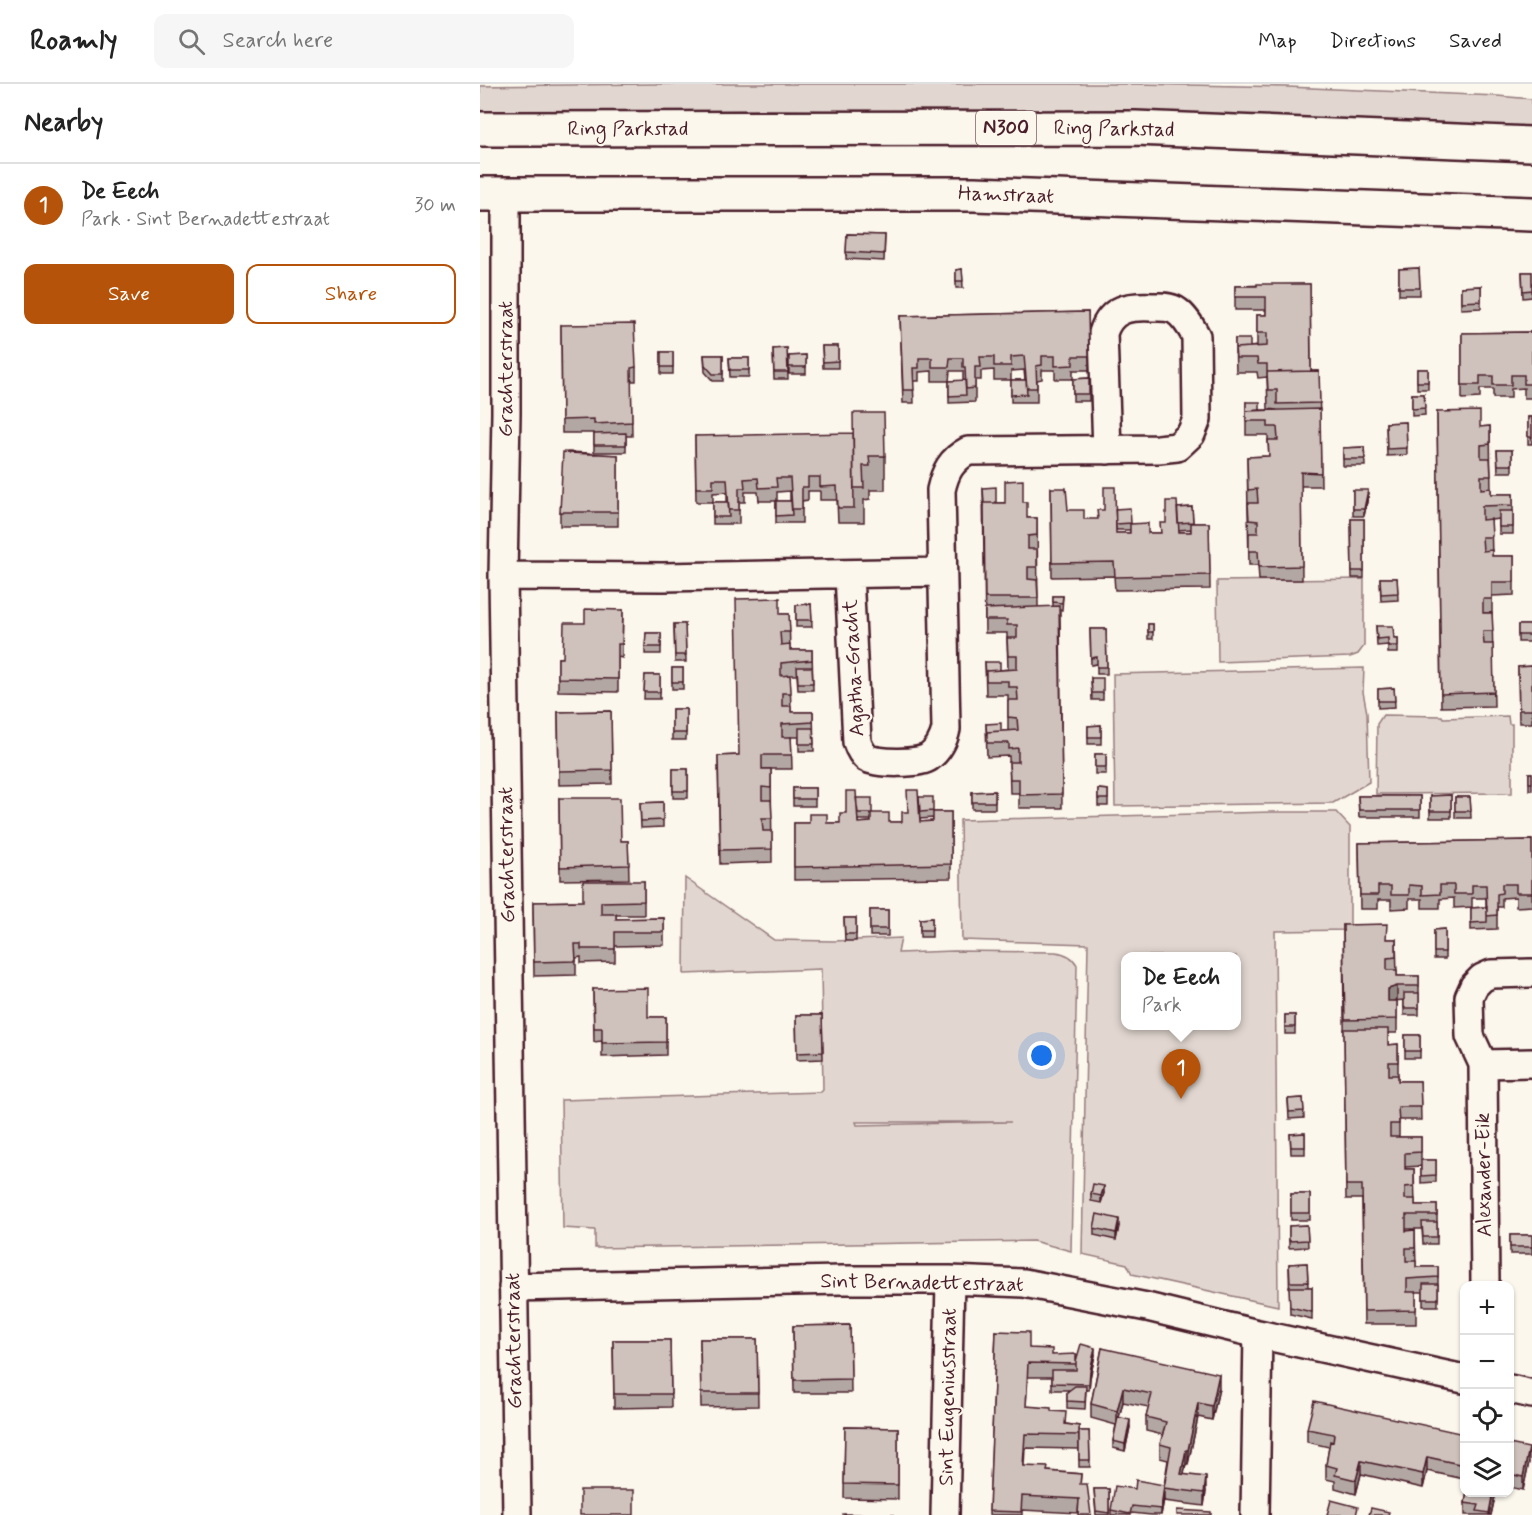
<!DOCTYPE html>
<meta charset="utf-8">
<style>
:root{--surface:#fff;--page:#f6f6f6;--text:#222;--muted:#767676;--line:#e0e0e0;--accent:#b45309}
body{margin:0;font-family:Mynerve,sans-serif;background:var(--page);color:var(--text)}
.controls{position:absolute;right:18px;bottom:18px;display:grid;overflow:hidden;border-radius:12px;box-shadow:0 2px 4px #0004}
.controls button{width:54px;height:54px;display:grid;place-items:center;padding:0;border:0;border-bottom:2px solid var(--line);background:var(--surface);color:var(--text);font:30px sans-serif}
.you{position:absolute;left:562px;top:972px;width:21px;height:21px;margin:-15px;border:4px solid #fff;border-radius:50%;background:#1a73e8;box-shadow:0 0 0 9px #1a73e833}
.badge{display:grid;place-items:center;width:39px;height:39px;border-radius:50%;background:var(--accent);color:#fff;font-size:20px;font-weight:700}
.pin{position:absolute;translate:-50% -50px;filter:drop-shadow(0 2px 3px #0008)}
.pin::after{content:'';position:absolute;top:32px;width:21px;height:18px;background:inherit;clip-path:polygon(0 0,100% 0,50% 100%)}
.popup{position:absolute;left:641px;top:868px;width:120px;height:78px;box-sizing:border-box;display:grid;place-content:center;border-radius:12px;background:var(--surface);filter:drop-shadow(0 2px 4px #0005);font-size:20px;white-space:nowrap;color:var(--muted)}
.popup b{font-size:22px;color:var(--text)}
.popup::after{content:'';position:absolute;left:50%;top:100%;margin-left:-12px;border:12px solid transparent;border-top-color:var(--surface)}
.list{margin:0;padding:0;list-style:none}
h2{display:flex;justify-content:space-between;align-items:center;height:78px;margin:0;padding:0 24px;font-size:26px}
h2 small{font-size:20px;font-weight:400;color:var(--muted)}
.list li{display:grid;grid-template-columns:39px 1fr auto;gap:18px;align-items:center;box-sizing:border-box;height:84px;padding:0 24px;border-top:2px solid var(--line)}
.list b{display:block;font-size:22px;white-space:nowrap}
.list p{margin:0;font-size:20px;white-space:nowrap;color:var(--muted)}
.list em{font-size:20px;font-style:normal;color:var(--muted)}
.actions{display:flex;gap:12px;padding:18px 24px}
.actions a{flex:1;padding:14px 0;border:2px solid var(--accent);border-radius:12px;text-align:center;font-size:21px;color:var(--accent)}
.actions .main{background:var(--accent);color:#fff}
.icon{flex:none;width:33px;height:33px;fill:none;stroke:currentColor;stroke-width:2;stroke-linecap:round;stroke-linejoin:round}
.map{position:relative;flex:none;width:1052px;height:1431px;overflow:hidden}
header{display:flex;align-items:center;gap:36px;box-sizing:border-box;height:84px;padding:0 30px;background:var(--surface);border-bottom:2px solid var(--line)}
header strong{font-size:28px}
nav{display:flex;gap:33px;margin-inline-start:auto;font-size:21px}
.search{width:420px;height:54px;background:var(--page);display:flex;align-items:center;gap:15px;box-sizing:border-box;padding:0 21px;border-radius:12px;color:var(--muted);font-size:22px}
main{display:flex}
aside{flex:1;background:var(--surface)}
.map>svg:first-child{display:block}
.green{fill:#e2d7d0;stroke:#967b7e;stroke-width:1.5;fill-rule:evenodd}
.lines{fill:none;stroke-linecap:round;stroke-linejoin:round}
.minor-casing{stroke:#4a1f2b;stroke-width:32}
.tertiary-casing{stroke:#4a1f2b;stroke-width:38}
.trunk-casing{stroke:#4a1f2b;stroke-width:38}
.minor{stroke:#fbf7ec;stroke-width:27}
.tertiary{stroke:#fbf7ec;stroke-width:33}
.trunk{stroke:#fbf7ec;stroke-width:33}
.wall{fill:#b2a7a2;stroke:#4a1f2b;stroke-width:1.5;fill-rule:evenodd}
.shaded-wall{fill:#918884;stroke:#4a1f2b;stroke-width:1.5}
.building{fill:#cfc2bc;stroke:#4a1f2b;stroke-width:1.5}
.labels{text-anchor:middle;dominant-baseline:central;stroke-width:4.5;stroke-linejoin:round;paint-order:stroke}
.shield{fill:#fbf7ec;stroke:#7f6065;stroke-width:1.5}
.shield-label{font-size:20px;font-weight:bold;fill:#4a1f2b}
.street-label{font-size:21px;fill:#4a1f2b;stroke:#fbf7ec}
</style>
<header>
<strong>Roamly</strong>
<div class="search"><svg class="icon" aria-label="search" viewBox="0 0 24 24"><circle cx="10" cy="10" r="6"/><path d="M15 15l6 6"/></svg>Search here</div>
<nav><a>Map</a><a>Directions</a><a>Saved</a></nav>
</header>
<main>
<aside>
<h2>Nearby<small></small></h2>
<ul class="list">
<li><span class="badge">1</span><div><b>De Eech</b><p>Park · Sint Bernadettestraat</p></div><em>30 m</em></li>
</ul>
<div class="actions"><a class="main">Save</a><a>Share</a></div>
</aside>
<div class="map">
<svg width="1052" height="1431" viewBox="0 0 1052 1431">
<rect width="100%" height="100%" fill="#fbf7ec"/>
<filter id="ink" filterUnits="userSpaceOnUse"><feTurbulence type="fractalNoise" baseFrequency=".0167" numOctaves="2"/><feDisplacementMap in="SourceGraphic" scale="12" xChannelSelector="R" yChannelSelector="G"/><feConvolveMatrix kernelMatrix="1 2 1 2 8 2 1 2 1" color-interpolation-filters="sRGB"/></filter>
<g filter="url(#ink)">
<path class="green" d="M169 0H657L808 3 1017 12 1052 15V46L926 37 635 31 292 26 0 30V2Z
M884 495V562L878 570 870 573 738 578 737 497Z
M884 584 883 608 887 629 889 698 853 719 635 722 633 590Z
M903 631 962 632 963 634 1028 632 1029 640H1032V709L896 710 897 640Z
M792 728H856L870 743V846L795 847 798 1222 652 1190 647 1180 602 1170 608 860 482 856 480 736ZM646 872H756V942H646Z
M205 794 294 856 354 857 421 854 418 869 474 867 575 868C584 869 593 873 597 881L591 1167 553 1157 115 1164V1146L83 1144 81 1016 341 1008 343 1006 341 885 204 890ZM376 1038H531L377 1041Z"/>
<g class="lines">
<g class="minor-casing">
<path id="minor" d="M26 110V329L23 492 37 1431
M369 490 377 658C379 664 382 670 387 674 397 680 440 680 449 673 458 667 464 655 466 645L461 406C465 388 471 376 488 367L678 365 697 363 711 350 717 335 716 252C711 243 704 231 695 226 688 222 679 223 672 223 649 222 631 224 623 249L627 366
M23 492 183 493 462 488
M1003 980 1052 979
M1005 1202 1003 980 990 952 989 913 994 902 1002 894 1011 890 1052 889
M33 1203 363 1196H470L544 1199 667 1223 778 1250 984 1295
M1030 1305 1052 1310
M465 1431 470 1196
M775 1431 778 1250"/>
</g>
<g class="tertiary-casing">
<path id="tertiary" d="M0 110H494L1052 130"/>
</g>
<g class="trunk-casing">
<path id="trunk" d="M0 45 655 44 1052 60"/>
</g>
<use href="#minor" class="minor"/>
<use href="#tertiary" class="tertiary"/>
<use href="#trunk" class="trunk"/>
</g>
<path class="wall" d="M367 150 405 151 404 177 366 175Z
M939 184 940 211H919V185Z
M482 185 483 204H476V186Z
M1042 188H1052V213L1043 214Z
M830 200 831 287H839L841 402H821L822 496H779L778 481H769L767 373 789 372 788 357V351H766V318L780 326H797L788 325 787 293 778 294 777 288H756L755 255 770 263 777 262V231H786V226H755V202Z
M1001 202V224L981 225V203Z
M608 228 609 286H593V295H575V286H562V295L557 296V318H531V296H545L544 286 531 287V296H514V286L501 287V296H495V318L469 319V297H452V287L439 288V297H433L434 319H423L420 232ZM470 287H483V297H469Z
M81 241 156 283V297H151L152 352H146V368H114V349H82Z
M1052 248V314H1044V304L1031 305V314H1013V305H1000V314L982 315V249Z
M342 262H358V284H343Z
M307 264 308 295H294L293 265Z
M181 268H193V290H181Z
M224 271H243V297H233L225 288Z
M326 271V290H309V272Z
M249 274H269V293H250Z
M937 285H948V305H937Z
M609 294V317H593V295Z
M932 310H944L945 331 932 332Z
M957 328 1000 343 1010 342 1011 410H1033V450H1019V435L1011 436 1012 472H1034V511L1012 512V529H1003H1012L1014 622 961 623Z
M1048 333H1052V360H1048Z
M926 338 927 371 907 372 906 339Z
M215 352 405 372V406H390V415L384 416V438H358L357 416H340V407H328V416L322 417V439H296V417H310V407L297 408V417H279L278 408H265V418H259V440H233V418H247V408L233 409V418H216Z
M884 363 885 382H863V364Z
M1017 366H1032V388H1018Z
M110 370 138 371V442H80V428Z
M503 404 516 419 543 418 547 434H557L558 523H573V512H583L582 526H580L582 724H539V709H530L529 672 507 673 506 640 521 647H528V611H506L505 578 520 586 528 585 527 554V549H505Z
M571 404 588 426 604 435 636 449H650V446H636L635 425 651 440 668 449H681L697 424 712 423 713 439H729L730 505 635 506 634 492 572 493ZM711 445V448H699L698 446Z
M873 406 888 413 884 432H873Z
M871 435H884V494H872Z
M900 494H917L918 516 901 517Z
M331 520 332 543H316V521Z
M143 526 142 574 138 573V608L78 607V574H83L105 539Z
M300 530H309L310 566H332L333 606H318L317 591H310L311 628H333L334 667H319V653H310H311L312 685H282H291L292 778 240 780 238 672 259 671Z
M194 540H205L206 578H195Z
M668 540H673V555H668Z
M1038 541H1052V558H1038Z
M896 542 914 554H918V569H908V561L897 562Z
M610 545H626L627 590H617V580L611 581Z
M166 549H181V570H165Z
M1052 582V639H1039L1038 583Z
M192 584H203V605H192Z
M165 591H180V615H164Z
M611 594 623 609V616H612Z
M914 604 915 623 898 624V605Z
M192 625H206V656H192Z
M131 627 132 700 79 701 78 628Z
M621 641V660H608V642Z
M615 670H626V690H615Z
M193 685H208V714H193Z
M1049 689H1052V706H1049Z
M313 704H335V722H313Z
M618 705 628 706V722H618Z
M515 707V725H492V708Z
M971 711V734H950V712Z
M878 712H940V733H879Z
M439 713 453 728H471V794L314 796V739H360L376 714 392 729 409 738H422ZM453 734V737L440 738V735ZM378 736H391V738L378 739Z
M975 713H990L991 734H975Z
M79 714 141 757H148L149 795 80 796Z
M183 718V743L161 744 160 719Z
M1052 756V822L1036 823V813L1022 814V823H1017V845L991 846V824L1006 823V814H992V823L974 824V814L960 815V824H942V815H929V824L911 825V816H898V825H880L879 759Z
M164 797V831H136V835L184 834V861L135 862V878L101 879V873L96 874V891L54 892 53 818 103 817Z
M390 826H408V852H390Z
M364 834H376V857H365Z
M452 834V853H440V835Z
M863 841 907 855H916L917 892H939V931H924V916L913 917H917V949H908V961L918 960V997H940L941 1036H919V1053H941V1076H956V1098L941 1099V1082L925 1083V1085H934L935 1121H957V1160H943L942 1145H926V1147L935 1146 936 1183H958V1222H943V1208H936V1240H884L882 1115H866Z
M965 845V875H954V846Z
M113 905 168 933H186V971L122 973V957L114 958Z
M316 931H342L343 975 317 976Z
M805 931H815V950H805Z
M925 951H940V974H925Z
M823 1014 824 1034 809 1035 808 1015Z
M825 1049V1070H811L810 1050Z
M624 1109 621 1119 611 1117V1110Z
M811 1110H830V1136H811Z
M827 1141 828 1163 809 1164V1142Z
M639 1142 636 1156 614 1151V1144Z
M1030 1151H1052V1170H1030Z
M827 1179 828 1203H832V1235L810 1230 809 1180Z
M370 1241 371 1309H314L313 1242Z
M516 1247 549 1264 572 1271 596 1277 615 1271 610 1294 609 1306H606L605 1325 587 1324V1308L589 1306H572V1293H548L546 1322 571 1327 586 1340 599 1342V1365L545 1364 544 1382 568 1387 601 1390 598 1429 542 1426V1431H509Z
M220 1255H277L278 1322 221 1323Z
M133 1256H190L191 1323 134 1324Z
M622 1264 739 1304 732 1336 718 1333 708 1380H706L704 1390 726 1407 724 1422 684 1417V1415L681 1431H671L652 1429 651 1431H631V1426L655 1405 684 1401 688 1376 680 1374V1360L683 1351 666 1347V1333L669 1323 643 1318 639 1333 650 1343 645 1367 633 1364V1357L636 1341 611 1334V1320Z
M365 1343 418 1344V1415L364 1414Z
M827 1345 984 1350V1395L947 1387 943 1404 881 1390 876 1410 855 1404V1397L846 1395V1381L849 1363 827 1358Z
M599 1347H609L610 1383H599Z
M1029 1360 1049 1378 1043 1406 1029 1403Z
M614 1405H629V1431H616Z
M987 1408H1016L1011 1431H985V1419Z"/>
<path class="shaded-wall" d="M888 406V413L884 432V425Z
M917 902V916L908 919V905Z
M624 1102V1109L621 1119V1112Z
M639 1135V1142L636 1156V1149Z
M615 1264V1271L610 1294 609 1306 610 1287Z
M739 1290V1304L732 1336V1322Z
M643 1304V1318L637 1341V1327Z
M718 1319V1333L708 1380V1366Z
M650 1336V1343L645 1367V1360Z
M1049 1364V1378L1043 1406V1393Z
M706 1366V1380L701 1404V1390Z
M947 1373V1387L943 1404V1390Z
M881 1377V1390L876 1410V1396Z
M726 1393V1407L724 1422V1409Z
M684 1408V1415L681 1431V1425Z
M1013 1408H1016L1011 1431H1009Z"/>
<path class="building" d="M367 150 405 151 404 170 366 168Z
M939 184 940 204H919V185Z
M482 185 483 197H476V186Z
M1042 188H1052V206L1043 207Z
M777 200H830L831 287 787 288V293V280H778L777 274H756L755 264 787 262V249H777V231H786V213H755V202H777Z
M1001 202V217L981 218V203Z
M608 228 609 272H593V281L575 282V272H562V281L556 282 557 304H547L544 272 531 273V282H514V273H500L501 283H495V304L486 305 485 283H483V274H470L469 283H452V274H439V284H433L434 306H423L420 232Z
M154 240 156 283 151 284 152 338 114 340V335L82 336 81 241Z
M1052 248V300H1044V291H1031V301H1013V292H1000V301H982V249Z
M755 255H770V263L755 264V270Z
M342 262H358V277L343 278Z
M307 264 308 288H294L293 265Z
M181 268H193V283H181Z
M224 271H243V290H233L225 281Z
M326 271V283H309V272Z
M249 274H269V286H250Z
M937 285H948V298H937Z
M839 287 840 319 797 320V306H788L787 288Z
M609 294V310H593V295Z
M485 296 486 311 469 312V297Z
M531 296H546L547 310 531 311Z
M932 310H944L945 324 932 325Z
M766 318H780V326L766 327V333Z
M840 325 841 389 821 388 822 482 779 483 778 467H769V449H778V437L769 436 768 419H778L777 405 768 406 767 373 789 372 788 356H798L797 343H788V337H766V327Z
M1000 327V343L1010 342V360L1001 361V374H1010L1011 392H1001V405L1011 404V410H1033V421L1002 422V436L1011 435 1012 452 1011 453H1002L1003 467 1012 466V472H1034V498H1012V515H1003V529H1012L1013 547H1003L1004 560H1013L1014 608 961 610 957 328Z
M373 329H404L405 372H389L390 382H383L384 404H374Z
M1048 333H1052V353H1048Z
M926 338 927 364 907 365 906 339Z
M146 349V361H114V350Z
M373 349 374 424H358L357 402 340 403V393H328V403H322V425H312L310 394H296L297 403 279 404 278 394 264 395 265 404H259V426H249L247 395H233V404H216L215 352Z
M884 363 885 375H863V364Z
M1017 366H1032V381H1018Z
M83 368 138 371V428H80Z
M88 368 110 369V370L88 369Z
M543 396V418H547V434H557V451L548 452V465H557V483H548V495L557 496 558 514H505L504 419H525V397Z
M516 403V419H504L503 404Z
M624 403H635L636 449H650V440L668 439V449H681L680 439H686V417H697L699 448H711V439H729L730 491 635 493 634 478 572 479 571 404H586L588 426H604V435H618L617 426H624Z
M873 406H888L884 425H873Z
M296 417H311L312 431 296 432Z
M233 418H248L249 433H233Z
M712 423 713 438 698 439 697 424Z
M650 424 651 439 636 440 635 425Z
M1019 427H1033V443H1019Z
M871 435H884V487H872Z
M900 494H917L918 509 901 510Z
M573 512H583L582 519 573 518Z
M300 514V530H309L310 548H300L301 561 310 560V566H332V576L301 579V592L310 591 311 607V609H302V622H311V628H333V638L302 640V653H311L312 671H282V685H291V704L282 703V716H291L292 734H282L283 747H292V765L240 766 238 672 259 671 256 515Z
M331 520 332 536H316V521Z
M579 522 582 710 539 711V695H530L529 678H538V664L529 665V659H507V648L538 646 537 634 528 633V616H538L537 603H528V597H506V587L537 585V572H528L527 554H537V541H527V536H505V525Z
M105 525 143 526 142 560H138V595L78 594V574H83L84 539H105Z
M194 540H205L206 571H195Z
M668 540H673V548H668Z
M1038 541H1052V551H1038Z
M896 542H913L914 554H918V562H908V554L897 555Z
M610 545H626L627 583H617V573L611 574Z
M166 549H181V563H165Z
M505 578H520V586L506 587V593Z
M1052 582V626H1039L1038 583Z
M317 583H332L333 599H318Z
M192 584H203V598H192Z
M165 591H180V608H164Z
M611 594H623V609H612Z
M914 604 915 617H898V605Z
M192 625H206V649H192Z
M131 627 132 686 79 687 78 628Z
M521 639V647L507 648V655L506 640Z
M621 641V653H608V642Z
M319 644H333L334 660H319Z
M615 670H626V683H615Z
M193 685H208V707H193Z
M1049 689H1052V699H1049Z
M313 704H335V715H313Z
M618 705 628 706V715H618Z
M427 706H438L440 738 453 737V728H471V780L314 783V739H329V730H347V739H360V729H366V707H376L378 739 391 738V729H409V738H422V728H428Z
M515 707V718H492V708Z
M971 711V727H950V712Z
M878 712H940V726H879Z
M439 713H453V727L440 728Z
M975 713H990L991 727H975Z
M79 714H140L141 757H148L149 781 80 783Z
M376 714H392V729H378Z
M183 718V736L161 737 160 719Z
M1052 756V809H1036V800H1022V809L1017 810V831L1007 832 1006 801H992V810H974V801H960V810L942 811V802L929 801V811H911V802H898V811H880L879 759Z
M103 797H164V817L121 818V830H136V835L184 834V848H135V865H101V860H95L96 877 54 878 53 818 103 817Z
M1007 823V838L991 839V824Z
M390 826H408V845H390Z
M364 834H376V850H365Z
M452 834V846H440V835Z
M907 840 906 855H916V873L907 874V886H917V892H939V902H917L908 905V917H917V935L865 936 863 841Z
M965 845V868H954V846Z
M168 904V933H186V958L122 959V944H114L113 905Z
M924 909H939V924H924Z
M316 931H342L343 968 317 969Z
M805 931H815V943H805Z
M864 945H908V961L918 960V978H909V991H918V997H940L941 1023H918L919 1040H910V1053H941V1068L925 1069V1085H934V1102L925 1103V1115H935V1121H957V1131H926V1147L935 1146V1164H926V1177H936V1183H958V1193L927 1195V1208H936V1226L884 1227 882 1101H866Z
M925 951H940V967H925Z
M823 1014 824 1027 809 1028 808 1015Z
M825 1049V1063H811L810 1050Z
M941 1076H956V1091L941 1092Z
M613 1100 624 1102 621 1112 611 1110Z
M811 1110H830V1129H811Z
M617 1130 639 1135 636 1149 614 1144Z
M942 1138H957V1153H943Z
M827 1141 828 1156 809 1157V1142Z
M1030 1151H1052V1163H1030Z
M827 1179 828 1198H810L809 1180Z
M943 1200H958V1215H943Z
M809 1203H832V1228L810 1223Z
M370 1241 371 1295 314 1296 313 1242Z
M516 1247 549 1248V1264L572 1265V1271L596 1270V1280L548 1279 546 1322 571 1324V1327L586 1328 585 1340 599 1342V1351L545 1350 543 1382 568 1383 567 1387 601 1390 600 1400H607L611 1431H598L599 1415 542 1412 541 1428 509 1427Z
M220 1255H277L278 1309H221Z
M133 1256H190L191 1310H134Z
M601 1260 615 1264 610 1287 609 1300 572 1299V1286H596V1277Z
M622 1264 739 1290 732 1322 718 1319 708 1366H706L701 1390 726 1393 724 1409 684 1404 691 1363 680 1360 686 1338 666 1333 672 1310 643 1304 637 1327 611 1320Z
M595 1302H606L605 1318 587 1317V1308Z
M834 1317 984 1350V1381L947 1373 943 1390 881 1377 876 1396 855 1391 857 1384 846 1381 850 1357 853 1358 854 1350 827 1345Z
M638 1333 650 1336 645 1360 633 1357Z
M365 1343 418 1344V1401L364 1400Z
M599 1347H609L610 1376H599Z
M1029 1360 1049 1364 1043 1393 1029 1390Z
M656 1396 684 1401 681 1425 652 1422 650 1430 631 1426 635 1402 655 1405Z
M614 1405H629V1429L616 1427Z
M100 1406H154V1431H100Z
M987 1408H1013L1009 1429 997 1427 999 1421 985 1419Z
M851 1416 878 1423 876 1431H847Z
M891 1424 909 1428 908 1431H889Z
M697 1426 731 1428V1431H697Z
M363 1430 415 1431H363Z"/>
</g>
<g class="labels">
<rect class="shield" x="496" y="27" width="60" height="34" rx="4.5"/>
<g class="shield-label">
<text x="526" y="44">N300</text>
</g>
<g class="street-label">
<text x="148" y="45">Ring Parkstad</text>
<text transform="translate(634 45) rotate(1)">Ring Parkstad</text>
<text transform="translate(526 111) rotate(2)">Hamstraat</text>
<text transform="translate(26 285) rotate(-90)">Grachterstraat</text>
<text transform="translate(374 584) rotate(-93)">Agatha-Gracht</text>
<text transform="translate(27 771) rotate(-91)">Grachterstraat</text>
<text transform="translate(1004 1091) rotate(-91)">Alexander-Eik</text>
<text transform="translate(442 1199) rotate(1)">Sint Bernadettestraat</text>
<text transform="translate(34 1257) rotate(-91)">Grachterstraat</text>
<text transform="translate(468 1313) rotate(-89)">Sint Eugeniusstraat</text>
</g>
</g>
</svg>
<div class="controls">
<button>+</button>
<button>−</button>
<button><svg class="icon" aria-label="locate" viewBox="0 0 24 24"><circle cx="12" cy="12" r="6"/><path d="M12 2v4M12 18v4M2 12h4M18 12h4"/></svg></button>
<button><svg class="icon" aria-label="layers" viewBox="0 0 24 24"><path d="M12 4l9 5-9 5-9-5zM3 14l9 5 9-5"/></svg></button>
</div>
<div class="you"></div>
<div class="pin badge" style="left:701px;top:1015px">1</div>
<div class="popup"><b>De Eech</b>Park</div>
</div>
</main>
